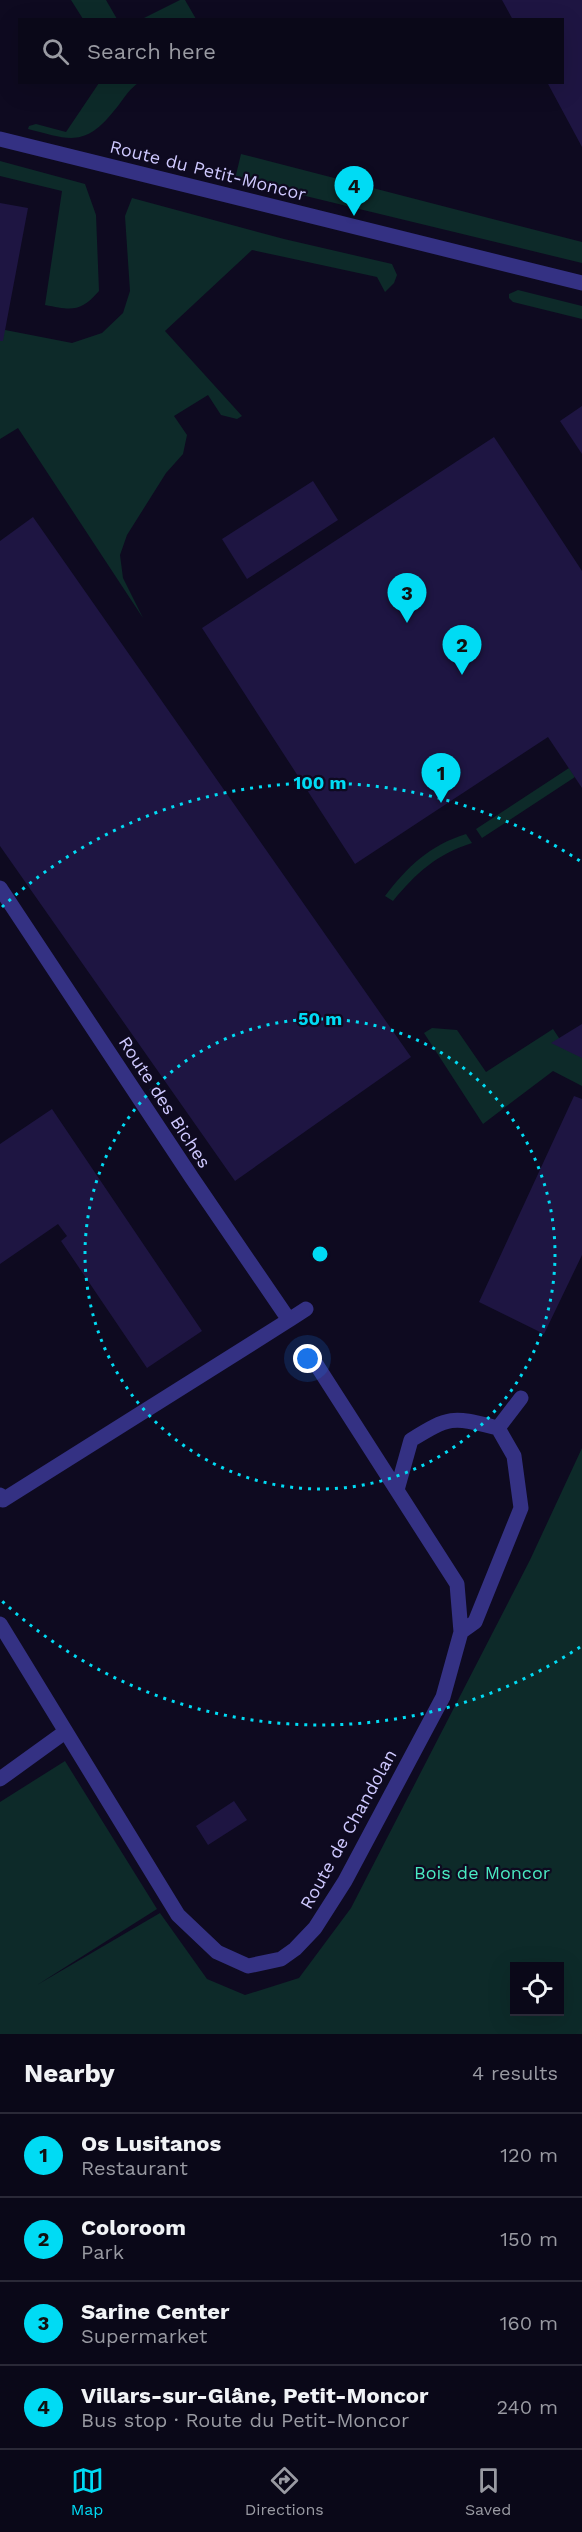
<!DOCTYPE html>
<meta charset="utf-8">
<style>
:root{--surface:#0a0818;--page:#181625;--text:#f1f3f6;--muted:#999aa2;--line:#2a2937;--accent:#00dbf4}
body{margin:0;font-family:"Work Sans",sans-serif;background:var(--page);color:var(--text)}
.controls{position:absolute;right:18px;bottom:18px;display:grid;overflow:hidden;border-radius:0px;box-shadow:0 6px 24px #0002}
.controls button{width:54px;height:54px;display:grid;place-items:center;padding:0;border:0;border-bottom:2px solid var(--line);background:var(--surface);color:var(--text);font:30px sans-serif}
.you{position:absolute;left:308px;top:1359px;width:21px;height:21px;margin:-15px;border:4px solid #fff;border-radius:50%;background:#1a73e8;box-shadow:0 0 0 9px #1a73e833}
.badge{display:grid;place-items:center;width:39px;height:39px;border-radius:50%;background:var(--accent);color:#111;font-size:20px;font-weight:700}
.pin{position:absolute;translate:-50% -50px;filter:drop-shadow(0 2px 3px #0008)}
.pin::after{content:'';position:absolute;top:32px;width:21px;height:18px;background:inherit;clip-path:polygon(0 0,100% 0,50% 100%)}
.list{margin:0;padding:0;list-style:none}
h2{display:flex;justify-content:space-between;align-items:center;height:78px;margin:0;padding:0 24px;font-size:26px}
h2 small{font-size:20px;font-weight:400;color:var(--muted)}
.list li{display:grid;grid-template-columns:39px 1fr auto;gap:18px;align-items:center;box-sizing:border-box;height:84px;padding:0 24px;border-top:2px solid var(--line)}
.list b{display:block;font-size:22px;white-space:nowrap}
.list p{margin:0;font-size:20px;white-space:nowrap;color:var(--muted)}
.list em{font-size:20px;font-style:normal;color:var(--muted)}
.icon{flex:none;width:33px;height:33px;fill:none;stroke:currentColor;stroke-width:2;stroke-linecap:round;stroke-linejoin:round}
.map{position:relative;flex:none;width:582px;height:2034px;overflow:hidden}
.search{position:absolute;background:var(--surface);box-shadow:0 6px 24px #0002;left:18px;right:18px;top:18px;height:66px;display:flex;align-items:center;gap:15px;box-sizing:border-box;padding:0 21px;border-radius:0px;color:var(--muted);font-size:22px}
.sheet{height:414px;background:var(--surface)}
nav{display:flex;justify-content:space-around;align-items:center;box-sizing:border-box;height:84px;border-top:2px solid var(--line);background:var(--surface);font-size:16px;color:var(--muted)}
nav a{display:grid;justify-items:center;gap:3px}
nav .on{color:var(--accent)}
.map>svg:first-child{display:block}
.green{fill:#0d2a29;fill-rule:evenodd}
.building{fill:#1e1542}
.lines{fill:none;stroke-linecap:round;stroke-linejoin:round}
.minor{stroke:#343183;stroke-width:15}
.ring{fill:none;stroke:#00dbf4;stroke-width:3;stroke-dasharray:3 6}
.labels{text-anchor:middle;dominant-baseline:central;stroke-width:4.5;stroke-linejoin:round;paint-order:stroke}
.street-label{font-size:18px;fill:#cfc9ff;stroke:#0e0a20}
.park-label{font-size:18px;fill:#4aeac2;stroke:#0e0a20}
.centre{fill:#00dbf4;stroke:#0e0a20;stroke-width:3}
.ring-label{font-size:18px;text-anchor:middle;font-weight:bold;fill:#00dbf4;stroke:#0e0a20;stroke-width:4.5;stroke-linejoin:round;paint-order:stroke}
</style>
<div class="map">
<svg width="582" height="2034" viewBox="0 0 582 2034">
<rect width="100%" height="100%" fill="#0e0a20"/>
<path class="green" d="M71 0H106L117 19H83Z
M180 0H185L196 19H142Z
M99 83H138C127 91 122 102 113 112 84 148 68 139 28 129L29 126 36 124 66 132Z
M241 154 582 242V263L235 179Z
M0 161 85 184 96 215 99 291C80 313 71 310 45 305L62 191 0 176Z
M132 198 284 239 392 264 397 275 394 283 385 292 377 277 252 250 165 331 242 416 237 419 221 415 208 395 174 416 187 435 183 454 166 473 127 535 120 555 123 578 143 618 18 428 0 439V329L72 343 102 333 123 313 130 291 125 216Z
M518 290 582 306V319L513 302 509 298V294Z
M569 768 575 777 482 838 476 829Z
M466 834 472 843C437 854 416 873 393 901L385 896C407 867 430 845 466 834Z
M432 1028 457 1030 486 1072 553 1029 565 1047 582 1036V1086L553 1071 483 1124 424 1033Z
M582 1448V2034H0V1802L65 1761 157 1909 37 1985 160 1913 207 1979 245 1995 299 1978 351 1908 530 1560ZM514 1966H560V2012H514Z"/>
<path class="building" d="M502 0H582V147L547 82H562V20H513Z
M0 203 28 208 3 341H0Z
M582 406V454L560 421Z
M494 437 582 571V788L548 737 355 864 202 628Z
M313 481 338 520 247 579 222 539Z
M33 517 411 1057 235 1181 0 846V541Z
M582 1024V1058L551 1043Z
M574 1096 582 1099V1255L544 1334 479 1302Z
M52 1109 202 1331 147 1368 61 1241 67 1236 58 1224 0 1264V1144Z
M234 1801 247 1820 208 1845 196 1826Z"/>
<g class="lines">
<path class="minor" d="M0 139 582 283
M0 888 192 1178 289 1320 306 1309
M498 1428 521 1398
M397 1490 411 1440C451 1415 453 1417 498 1428L514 1456 521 1508 475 1622 461 1632
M0 1495 3 1500 289 1320
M0 1624 178 1915 217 1952 248 1966 281 1959 295 1949 315 1928 345 1881 443 1697 461 1632 457 1584 316 1364
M0 1779 65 1732"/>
</g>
<g class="ring">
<circle cx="320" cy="1254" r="235"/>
<path d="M580 1647A471 471 0 0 1 2 1601M2 907A471 471 0 0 1 580 861"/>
</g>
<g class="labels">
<g class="street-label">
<text transform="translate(208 170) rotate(14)">Route du Petit-Moncor</text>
<text transform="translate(165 1102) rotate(57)">Route des Biches</text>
<text transform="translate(348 1829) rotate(-61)">Route de Chandolan</text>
</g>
<g class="park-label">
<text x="482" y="1872">Bois de Moncor</text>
</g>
</g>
<circle cx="320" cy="1254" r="9" class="centre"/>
<g class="ring-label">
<text x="320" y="789">100 m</text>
<text x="320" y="1025">50 m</text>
</g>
</svg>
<div class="controls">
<button><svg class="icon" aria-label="locate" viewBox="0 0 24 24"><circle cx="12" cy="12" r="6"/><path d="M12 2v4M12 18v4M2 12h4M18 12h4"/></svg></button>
</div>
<div class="you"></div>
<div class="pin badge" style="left:441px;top:803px">1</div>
<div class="pin badge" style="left:462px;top:675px">2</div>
<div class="pin badge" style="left:407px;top:623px">3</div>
<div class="pin badge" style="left:354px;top:216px">4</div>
<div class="search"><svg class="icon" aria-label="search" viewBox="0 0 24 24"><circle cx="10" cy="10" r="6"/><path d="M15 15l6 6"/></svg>Search here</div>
</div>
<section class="sheet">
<h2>Nearby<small>4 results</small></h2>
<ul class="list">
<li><span class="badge">1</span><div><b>Os Lusitanos</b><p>Restaurant</p></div><em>120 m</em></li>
<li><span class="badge">2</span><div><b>Coloroom</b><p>Park</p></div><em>150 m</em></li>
<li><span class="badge">3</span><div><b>Sarine Center</b><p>Supermarket</p></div><em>160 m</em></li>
<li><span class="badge">4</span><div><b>Villars-sur-Glâne, Petit-Moncor</b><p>Bus stop · Route du Petit-Moncor</p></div><em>240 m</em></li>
</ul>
</section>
<nav>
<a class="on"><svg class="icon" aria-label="map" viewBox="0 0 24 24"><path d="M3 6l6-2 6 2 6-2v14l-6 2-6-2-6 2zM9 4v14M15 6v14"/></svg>Map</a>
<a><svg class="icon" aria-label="directions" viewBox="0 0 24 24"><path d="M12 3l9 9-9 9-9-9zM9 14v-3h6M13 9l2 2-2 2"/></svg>Directions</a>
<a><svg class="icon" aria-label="saved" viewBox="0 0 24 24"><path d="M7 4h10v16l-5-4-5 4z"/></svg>Saved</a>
</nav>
